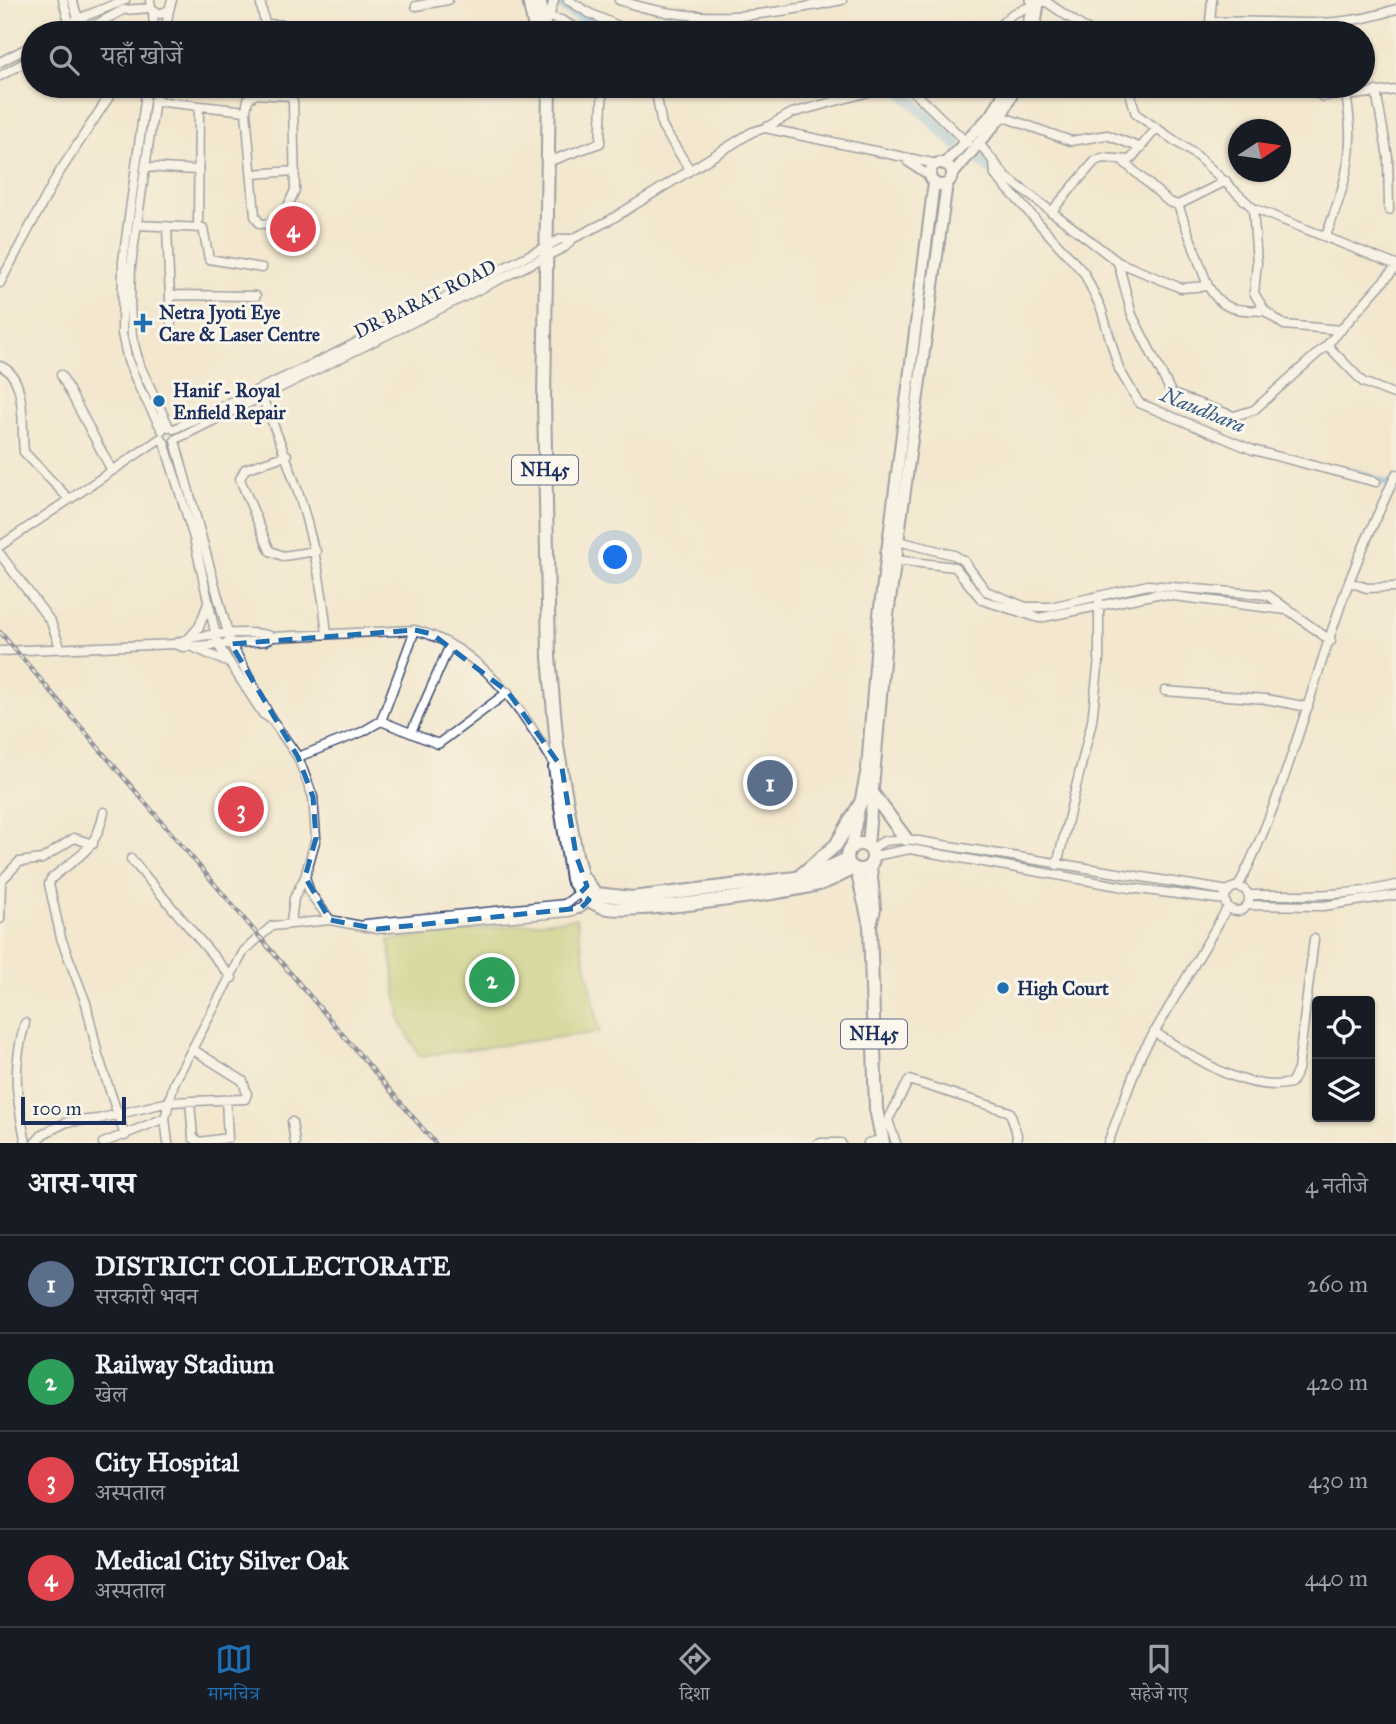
<!DOCTYPE html>
<html lang="hi">
<meta charset="utf-8">
<style>
:root{--surface:#171b24;--page:#20242c;--text:#f1f3f6;--muted:#9ea1a6;--line:#363941;--accent:#1f6fb2}
body{margin:0;font-family:"IM FELL Great Primer","Noto Serif Devanagari",serif;background:var(--page);color:var(--text)}
.controls{position:absolute;right:21px;bottom:21px;display:grid;overflow:hidden;border-radius:7px;box-shadow:0 2px 5px #0004}
.controls button{width:63px;height:63px;display:grid;place-items:center;padding:0;border:0;border-bottom:2px solid var(--line);background:var(--surface);color:var(--text);font:35px sans-serif}
.compass{position:absolute;left:1228px;top:119px;width:63px;height:63px;border-radius:50%;background:var(--surface);box-shadow:0 2px 5px #0004;rotate:77deg}
.scale{position:absolute;left:21px;bottom:18px;width:105px;box-sizing:border-box;padding-left:7px;border:4px solid #1b2f5e;border-top:0;font-size:19px;line-height:24px;white-space:nowrap;color:#1b2f5e;-webkit-text-stroke:5px #fbf7ec;paint-order:stroke}
.you{position:absolute;left:616px;top:558px;width:24px;height:24px;margin:-18px;border:5px solid #fff;border-radius:50%;background:#1a73e8;box-shadow:0 0 0 10px #1a73e833}
.badge{display:grid;place-items:center;width:46px;height:46px;border-radius:50%;background:var(--accent);color:#fff;font-size:23px;font-weight:700}
.pin{position:absolute;translate:-50% -50%;border:4px solid #fff;box-shadow:0 2px 7px #0006}
.list{margin:0;padding:0;list-style:none}
h2{display:flex;justify-content:space-between;align-items:center;height:91px;margin:0;padding:0 28px;font-size:30px}
h2 small{font-size:23px;font-weight:400;color:var(--muted)}
.list li{display:grid;grid-template-columns:46px 1fr auto;gap:21px;align-items:center;box-sizing:border-box;height:98px;padding:0 28px;border-top:2px solid var(--line)}
.list b{display:block;font-size:26px;white-space:nowrap}
.list p{margin:0;font-size:23px;white-space:nowrap;color:var(--muted)}
.list em{font-size:23px;font-style:normal;color:var(--muted)}
.icon{flex:none;width:38px;height:38px;fill:none;stroke:currentColor;stroke-width:2;stroke-linecap:round;stroke-linejoin:round}
.map{position:relative;flex:none;width:1396px;height:1143px;overflow:hidden}
.search{position:absolute;background:var(--surface);box-shadow:0 2px 5px #0004;left:21px;right:21px;top:21px;height:77px;display:flex;align-items:center;gap:18px;box-sizing:border-box;padding:0 24px;border-radius:38px;color:var(--muted);font-size:26px}
.sheet{height:483px;background:var(--surface)}
nav{display:flex;justify-content:space-around;align-items:center;box-sizing:border-box;height:98px;border-top:2px solid var(--line);background:var(--surface);font-size:19px;color:var(--muted)}
nav a{display:grid;justify-items:center;gap:4px}
nav .on{color:var(--accent)}
.map>svg:first-child{display:block}
.green{fill:#b8c86a;stroke:#6a7c64;stroke-width:2}
.lines{fill:none;stroke-linecap:round;stroke-linejoin:round}
.canal{stroke:#63acdb;stroke-width:7}
.river{stroke:#63acdb;stroke-width:12}
.minor-casing{stroke:#3b4b6f;stroke-width:11}
.major-casing{stroke:#3b4b6f;stroke-width:14}
.highway-casing{stroke:#3b4b6f;stroke-width:16}
.minor{stroke:#fff;stroke-width:8}
.major{stroke:#fff;stroke-width:10}
.highway{stroke:#fff;stroke-width:12}
.rail-casing{stroke:#1b2f5e;stroke-width:4.5}
.rail{stroke:#fbf7ec;stroke-width:2;stroke-dasharray:5;stroke-linecap:butt}
.marked{fill:none;stroke:#1f6fb2;stroke-width:5;stroke-dasharray:14 9;stroke-linejoin:round}
.poi-dot{fill:#1f6fb2;stroke:#fbf7ec;stroke-width:2.5}
.labels{text-anchor:middle;dominant-baseline:central;stroke-width:6;stroke-linejoin:round;paint-order:stroke}
.shield{fill:#fbf7ec;stroke:#5e6b89;stroke-width:2}
.shield-label{font-size:18px;font-weight:bold;fill:#1b2f5e}
.street-label{font-size:19px;fill:#1b2f5e;stroke:#fbf7ec}
.poi-label{font-size:19px;font-weight:bold;fill:#1b2f5e;stroke:#fbf7ec;text-anchor:start}
.water-label{font-size:21px;font-style:italic;fill:#345b8a;stroke:#fbf7ec}
</style>
<div class="map">
<svg width="1396" height="1143" viewBox="0 0 1396 1143">
<rect width="100%" height="100%" fill="#fbf7ec"/>
<filter id="ink" filterUnits="userSpaceOnUse"><feTurbulence type="fractalNoise" baseFrequency=".0143" numOctaves="2"/><feDisplacementMap in="SourceGraphic" scale="14" xChannelSelector="R" yChannelSelector="G"/><feConvolveMatrix kernelMatrix="1 2 1 2 8 2 1 2 1" color-interpolation-filters="sRGB"/></filter>
<filter id="wash" filterUnits="userSpaceOnUse"><feTurbulence type="fractalNoise" baseFrequency=".00686" numOctaves="4" result="noise"/><feDisplacementMap in="SourceGraphic" scale="28" xChannelSelector="R" yChannelSelector="G"/><feGaussianBlur stdDeviation="1.57" result="paint"/><feColorMatrix in="noise" values="0 0 0 0 0 0 0 0 0 0 0 0 0 0 0 0 0 1.4 0 .05"/><feComposite in="paint" operator="in"/></filter>
<g filter="url(#wash)">
<rect width="100%" height="100%" fill="#f3e7ce"/>
<path class="green" d="M576 918 600 1032 419 1056 400 1020 389 940Z"/>
<g class="lines">
<path class="canal" d="M1101 322 1111 351
M1346 471 1360 473 1396 487"/>
<path class="river" d="M557 0 572 12 617 33
M899 89 956 144
M978 159 995 172"/>
</g>
</g>
<g filter="url(#ink)">
<g class="lines">
<g class="minor-casing">
<path id="minor" d="M63 0 72 33
M72 0 80 24
M150 0 151 8 160 14 169 10 172 0
M260 0 265 24 285 25
M568 0 589 13 634 33
M619 0C697 27 763 16 842 0
M1045 1 1092 33
M416 6 448 0
M153 11 154 33
M540 15 561 20 586 33
M549 17 554 0
M1210 22 1212 0
M54 33 78 19 125 0
M80 33 123 10 151 8
M165 33 169 10
M992 33 1012 14 1046 0
M1210 33V22C1277 18 1330 33 1396 9
M0 62 33 45
M0 76 33 58
M147 86 123 261 122 334 128 361 140 389 162 430
M157 86 131 265 130 304 132 337 140 366 169 427
M655 86 662 126 690 170
M908 86 967 143
M1128 86 1136 114 1197 156 1253 208 1396 265
M1317 86 1318 93 1323 97 1346 92
M1376 91 1388 157 1389 210
M256 94 290 96 293 102 295 190 283 217 275 223 260 224 255 216 246 111 248 99Z
M1346 96 1396 90
M154 101 246 111
M998 115 1071 141 1107 135 1141 148
M765 128 792 113 891 86
M978 142 1006 177 1118 262 1181 288 1208 286 1178 205
M550 161 600 143 603 86
M908 162 930 176
M994 162 995 175 1084 273 1101 308 1119 369 1139 403 1253 450 1376 482
M1124 162 1169 202 1178 205 1226 181
M145 167 197 170
M252 174 295 171
M1253 208 1257 263 1254 293 1265 311 1284 325 1341 330
M1051 212 1095 161 1102 158 1130 160 1156 129
M137 225 203 228 209 259 262 268
M167 227 171 323
M198 227 199 106
M1326 236C1347 179 1358 146 1344 86
M1118 262 1132 315 1172 394 1234 416 1254 410 1327 345 1396 267
M0 283 57 176 116 86
M1208 286C1223 312 1237 310 1265 311
M170 295 256 296
M1327 345 1363 382 1396 395
M0 366C28 376 21 428 24 452L69 499
M61 375 111 469
M261 395C297 480 318 542 327 634
M174 429 334 354 545 247 561 239H572
M176 439 565 247 572 239 610 220 752 132 765 128 937 164
M175 441 231 644 272 720 298 757 313 797 316 838 305 877 294 898 291 922
M164 442 194 538 218 645 263 714 272 720
M287 455 245 469 240 479 270 551 283 556 316 551
M898 541 954 555 964 561 986 591 1026 607H1050L1148 585 1268 595 1331 641
M0 546 161 438
M0 554 51 622 60 647
M895 560 955 567 982 600 1039 618 1157 594 1286 610
M1349 582 1367 588 1396 587
M188 639 199 627 207 606
M175 644C191 634 256 629 273 637
M195 648 227 662
M0 651 175 644 183 647 265 641 273 637 415 630C483 648 521 709 555 765L561 767
M1165 691 1266 699 1308 707
M381 721 438 744 508 692
M411 733 450 645
M298 757 362 732 381 721 415 630
M104 812C96 851 79 855 51 879L49 884 61 938 86 1003 98 1055 125 1136
M871 849 884 841 906 839 1229 891
M874 856 910 849 1130 888 1225 900
M131 859 232 978
M1057 865 1092 721 1099 659V601
M305 877 310 893 330 920
M1225 899a12 12 0 1 1 24 0a12 12 0 1 1-24 0Z
M1238 887C1288 790 1311 683 1349 582 1363 545 1380 510 1396 474
M1249 895C1298 895 1348 897 1396 885
M1248 905 1323 906 1396 895
M0 919 1 881 19 862 42 859 74 838 93 844
M366 924 565 904 585 889
M25 1023C12 1069 16 1097 26 1143
M1154 1032C1192 1055 1243 1094 1291 1083L1298 1070 1314 939
M190 1101 193 1138 199 1142 228 1138 226 1100
M292 1122 295 1143
M35 1143 43 1134 67 1122 98 1119 169 1102 245 1099 247 1094 243 1081 192 1049
M103 1143 165 1118
M168 1143 165 1118 174 1083 244 951 272 926 330 920 378 929 569 912 581 908 591 898
M818 1143H841
M868 1143 881 1140
M896 1143 888 1120 909 1080 1010 1112 1017 1135 1016 1143
M1108 1143 1141 1055 1228 907"/>
</g>
<g class="major-casing">
<path id="major" d="M1026 33 1033 5 1031 0
M1034 33 1039 0
M930 174a11 11 0 1 1 22 0a11 11 0 1 1-22 0Z
M944 164 993 113 1008 86
M952 175 1001 117 1016 86
M868 846 888 615 947 183
M851 848 867 769 879 615 934 182"/>
</g>
<g class="highway-casing">
<path id="highway" d="M529 0 536 33
M539 0 546 33
M549 86 544 398 549 657 557 746 576 855 581 875 596 894 632 898 796 878 820 872 847 859
M887 553 896 554
M555 767 572 879C580 892 588 902 603 907 627 915 788 892 819 884 831 880 842 875 853 868
M873 794 906 839
M847 857a13 13 0 1 1 26 0a13 13 0 1 1-26 0Z
M857 870 870 925 876 1109 883 1143
M802 874 836 845 863 799
M870 925 874 909 870 866"/>
</g>
<use href="#minor" class="minor"/>
<use href="#major" class="major"/>
<use href="#highway" class="highway"/>
<g class="rail-casing">
<path id="rail" d="M0 632 435 1143"/>
</g>
<use href="#rail" class="rail"/>
</g>
</g>
<path d="M0 0H1396V1143H0ZM415 630 432 634 508 692 562 768 576 855 587 886 580 893 589 900 581 908 378 929 330 920 305 877 316 838 313 797 298 757 231 644Z" fill="#f3e7ce" fill-opacity=".55" fill-rule="evenodd"/>
<path class="marked" d="M415 630 432 634 508 692 562 768 576 855 587 886 580 893 589 900 581 908 378 929 330 920 305 877 316 838 313 797 298 757 231 644Z"/>
<g class="poi-dot">
<path d="M139.5 312.5h7v7h7v7h-7v7h-7v-7h-7v-7h7z"/>
<circle cx="159" cy="401" r="7"/>
<circle cx="1003" cy="988" r="7"/>
</g>
<g class="labels">
<g class="shield">
<rect x="512" y="455.5" width="66" height="29" rx="5"/>
<rect x="841" y="1019.5" width="66" height="29" rx="5"/>
</g>
<g class="shield-label">
<text x="545" y="470">NH45</text>
<text x="874" y="1034">NH45</text>
</g>
<g class="street-label">
<text transform="translate(425 299) rotate(-26)">DR BARAT ROAD</text>
</g>
<g class="poi-label">
<text x="159" y="312">Netra Jyoti Eye<tspan x="159" dy="22">Care &amp; Laser Centre</tspan></text>
<text x="173" y="390">Hanif - Royal<tspan x="173" dy="22">Enfield Repair</tspan></text>
<text x="1017" y="988">High Court</text>
</g>
<g class="water-label">
<text transform="translate(1203 410) rotate(22)">Naudhara</text>
</g>
</g>
</svg>
<div class="controls">
<button><svg class="icon" aria-label="locate" viewBox="0 0 24 24"><circle cx="12" cy="12" r="6"/><path d="M12 2v4M12 18v4M2 12h4M18 12h4"/></svg></button>
<button><svg class="icon" aria-label="layers" viewBox="0 0 24 24"><path d="M12 4l9 5-9 5-9-5zM3 14l9 5 9-5"/></svg></button>
</div>
<svg class="compass" viewBox="-18 -18 36 36"><path d="M0-13l5 13h-10z" fill="#e53935"/><path d="M0 13l5-13h-10z" fill="#9ea1a6"/></svg>
<div class="scale">100 m</div>
<div class="you"></div>
<div class="pin badge" style="left:770px;top:783px;background:#5c6f8a">1</div>
<div class="pin badge" style="left:492px;top:980px;background:#2e9e5b">2</div>
<div class="pin badge" style="left:241px;top:809px;background:#e0444e">3</div>
<div class="pin badge" style="left:293px;top:229px;background:#e0444e">4</div>
<div class="search"><svg class="icon" aria-label="search" viewBox="0 0 24 24"><circle cx="10" cy="10" r="6"/><path d="M15 15l6 6"/></svg>यहाँ खोजें</div>
</div>
<section class="sheet">
<h2>आस-पास<small>4 नतीजे</small></h2>
<ul class="list">
<li><span class="badge" style="background:#5c6f8a">1</span><div><b>DISTRICT COLLECTORATE</b><p>सरकारी भवन</p></div><em>260 m</em></li>
<li><span class="badge" style="background:#2e9e5b">2</span><div><b>Railway Stadium</b><p>खेल</p></div><em>420 m</em></li>
<li><span class="badge" style="background:#e0444e">3</span><div><b>City Hospital</b><p>अस्पताल</p></div><em>430 m</em></li>
<li><span class="badge" style="background:#e0444e">4</span><div><b>Medical City Silver Oak</b><p>अस्पताल</p></div><em>440 m</em></li>
</ul>
</section>
<nav>
<a class="on"><svg class="icon" aria-label="map" viewBox="0 0 24 24"><path d="M3 6l6-2 6 2 6-2v14l-6 2-6-2-6 2zM9 4v14M15 6v14"/></svg>मानचित्र</a>
<a><svg class="icon" aria-label="directions" viewBox="0 0 24 24"><path d="M12 3l9 9-9 9-9-9zM9 14v-3h6M13 9l2 2-2 2"/></svg>दिशा</a>
<a><svg class="icon" aria-label="saved" viewBox="0 0 24 24"><path d="M7 4h10v16l-5-4-5 4z"/></svg>सहेजे गए</a>
</nav>
